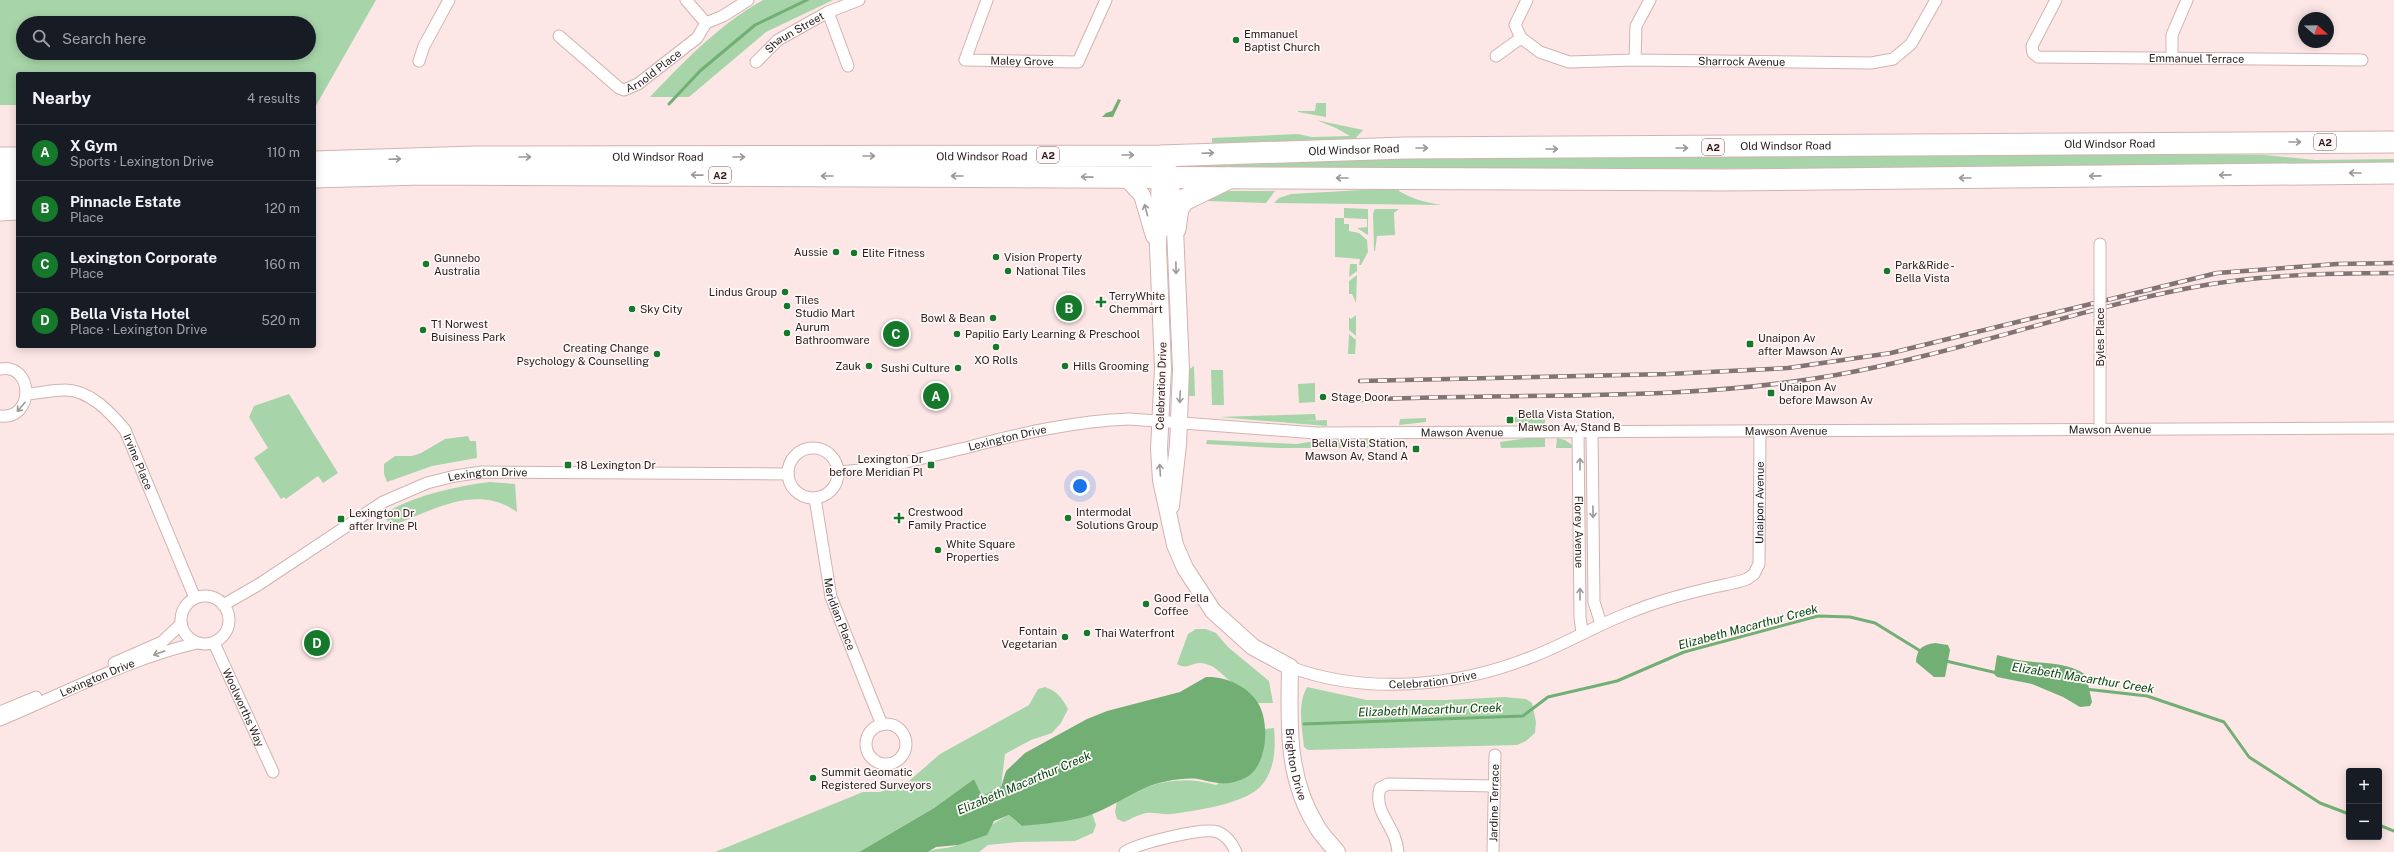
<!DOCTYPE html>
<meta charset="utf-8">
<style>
:root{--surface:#171b24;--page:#242831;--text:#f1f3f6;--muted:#9ea1a6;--line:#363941;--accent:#16782a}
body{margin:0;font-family:"Public Sans",sans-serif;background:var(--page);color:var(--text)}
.controls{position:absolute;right:12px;bottom:12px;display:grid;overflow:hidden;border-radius:4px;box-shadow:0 2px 10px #0003}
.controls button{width:36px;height:36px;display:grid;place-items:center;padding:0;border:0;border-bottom:1px solid var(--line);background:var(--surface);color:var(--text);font:20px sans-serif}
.compass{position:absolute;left:2298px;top:12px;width:36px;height:36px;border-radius:50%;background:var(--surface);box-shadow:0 2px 10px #0003;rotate:110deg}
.you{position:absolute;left:1080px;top:486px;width:14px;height:14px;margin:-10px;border:3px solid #fff;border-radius:50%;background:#1a73e8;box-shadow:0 0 0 6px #1a73e833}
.badge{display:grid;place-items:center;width:26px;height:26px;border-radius:50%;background:var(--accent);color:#fff;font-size:13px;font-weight:700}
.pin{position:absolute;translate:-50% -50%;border:2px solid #fff;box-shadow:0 1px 4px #0006}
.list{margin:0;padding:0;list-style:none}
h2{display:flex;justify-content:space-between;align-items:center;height:52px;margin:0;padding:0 16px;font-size:17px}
h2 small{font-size:13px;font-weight:400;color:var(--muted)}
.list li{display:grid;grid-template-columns:26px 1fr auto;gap:12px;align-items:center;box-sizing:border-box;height:56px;padding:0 16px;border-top:1px solid var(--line)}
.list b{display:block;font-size:15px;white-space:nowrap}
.list p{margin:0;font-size:13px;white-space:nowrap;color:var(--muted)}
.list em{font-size:13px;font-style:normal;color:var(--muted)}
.icon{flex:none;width:22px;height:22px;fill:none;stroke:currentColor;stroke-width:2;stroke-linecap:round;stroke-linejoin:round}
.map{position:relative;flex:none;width:2394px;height:852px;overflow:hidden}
.search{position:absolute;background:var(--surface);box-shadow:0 2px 10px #0003;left:16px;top:16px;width:300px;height:44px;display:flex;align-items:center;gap:10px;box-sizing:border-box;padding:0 14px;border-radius:22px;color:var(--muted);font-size:15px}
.panel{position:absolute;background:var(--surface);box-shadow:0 2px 10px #0003;left:16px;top:72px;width:300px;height:276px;border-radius:4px}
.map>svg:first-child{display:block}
.green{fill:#a7d5a9;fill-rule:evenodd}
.water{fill:#71af75}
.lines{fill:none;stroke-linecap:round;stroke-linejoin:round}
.stream{stroke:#71af75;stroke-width:3}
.street-casing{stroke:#d2b3b0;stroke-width:13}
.secondary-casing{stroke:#d2b3b0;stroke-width:18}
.highway-casing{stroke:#d2b3b0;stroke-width:23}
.street{stroke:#fff;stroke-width:11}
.secondary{stroke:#fff;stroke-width:16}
.highway{stroke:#fff;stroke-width:21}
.rail-casing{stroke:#837372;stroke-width:4.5}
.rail{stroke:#fff8f7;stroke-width:3;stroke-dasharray:9;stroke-linecap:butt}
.street-bridge-casing{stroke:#d2b3b0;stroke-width:13;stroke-linecap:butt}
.street-bridge{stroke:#fff;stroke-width:11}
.oneway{stroke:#9e9898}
.poi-dot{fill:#16782a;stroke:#fff8f7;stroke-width:1.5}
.labels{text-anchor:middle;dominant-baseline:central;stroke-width:3.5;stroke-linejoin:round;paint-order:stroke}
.shield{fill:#fff8f7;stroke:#685d5c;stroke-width:1}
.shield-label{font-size:10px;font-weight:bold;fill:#271b1a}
.street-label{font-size:11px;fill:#271b1a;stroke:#fff8f7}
.poi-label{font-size:11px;fill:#271b1a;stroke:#fff8f7;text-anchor:start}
.water-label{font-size:12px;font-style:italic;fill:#014a13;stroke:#fff8f7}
</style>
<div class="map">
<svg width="2394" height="852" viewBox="0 0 2394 852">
<rect width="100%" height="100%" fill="#fce7e6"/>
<path class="green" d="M0 0H376L314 109V74H18V105H0ZM23 23H309V53H23Z
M763 0H833L766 32 689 97H650C685 60 719 25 763 0Z
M1316 103H1326V117L1298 112V111H1315Z
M1316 120 1363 130 1354 140 1212 144V138L1298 134 1312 137 1350 136 1336 128Z
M1854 152 2265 155 2315 160 2394 159V167L1180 170V166L1198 160Z
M1398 188 1399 191C1412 199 1427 203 1442 205L1274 203 1279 198 1291 194Z
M1224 191H1275L1266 203 1207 201 1190 204Z
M1344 208 1368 209V235L1357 228 1367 227V219L1344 218V224H1349V231L1359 233 1367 240 1368 252 1361 265H1359L1360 259 1335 257V218H1344Z
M1375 209H1399L1394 213 1395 235 1377 236 1375 251H1374L1373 213Z
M1350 264H1357V271L1349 277Z
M1357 275 1356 303 1352 294H1349V281Z
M1356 315V336L1349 330V317L1351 319Z
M1349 334 1356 340 1355 354H1348Z
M1194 366 1195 396H1186L1187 371Z
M1211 370H1223L1224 405H1212Z
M1315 383V402L1299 403 1298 384Z
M289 394 338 473 323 483 318 476 286 499 284 497 281 499 254 458 268 448 249 417 254 406Z
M1315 414 1316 420 1299 421 1327 420V426L1219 417Z
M1514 417H1545V425L1514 422Z
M1426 418V422L1399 425 1400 419Z
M468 436 470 441H476L477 458 432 466 387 482 384 474V464L395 456H412L421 453 445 439Z
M1528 438H1545V447L1501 448 1500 442Z
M1557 438 1565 440 1572 445V448H1556Z
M1327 439H1371V448H1277L1206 444 1207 440 1297 444Z
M1382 439 1402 443V448H1382Z
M490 482 515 484 517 512C476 483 432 511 391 526L383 514C416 495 452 487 490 482Z
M1196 629H1206L1216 633 1228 647 1269 681 1273 703H1258C1250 694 1242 689 1231 682 1221 674 1215 664 1200 663 1191 663 1187 670 1177 664L1188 634Z
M1045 687C1057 691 1062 698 1068 709L1061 723 1052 733 1031 740 1005 754 1001 787 982 796 974 779 934 808 859 852H715L863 792H880L909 781 940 754 1029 705 1038 689Z
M1307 687 1367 700H1446L1504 697 1526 699 1532 703 1536 722 1535 733 1526 741 1517 745 1308 750 1304 747C1302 727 1297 705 1307 687Z
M1274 728C1276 748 1275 770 1261 786 1245 804 1194 811 1171 814 1163 815 1155 812 1147 813 1139 814 1131 819 1124 822L1117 819 1115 812 1117 801C1148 783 1180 774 1216 785L1263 753 1264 729Z
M1092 813 1096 825 1093 833 1075 841 1018 842 988 845 979 852H928C938 847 948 849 958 845 974 839 991 823 1009 815L1022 826 1067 820Z"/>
<path class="water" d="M1118 99 1121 100 1113 117H1102L1106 113 1112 111Z
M1935 643 1948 645 1950 650 1945 677H1934L1916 662C1917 648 1923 645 1935 643Z
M1997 655C2006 657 2016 660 2025 661 2047 664 2067 662 2086 675L2092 702 2090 706 2080 707 2063 697 2032 684 1997 677 1994 674Z
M1206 677C1225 676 1248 686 1258 703 1270 722 1268 767 1245 778 1225 787 1218 783 1198 779 1190 778 1177 779 1168 781 1143 785 1124 800 1102 810 1078 822 1048 823 1022 826L1009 815 994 821 987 835 958 845 936 847 928 852H859L934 808 974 779 982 796 1001 787 1006 771 1025 753 1087 719 1107 711 1180 692Z"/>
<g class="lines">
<path class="stream" d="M669 104 700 71 755 25 807 0
M1946 661 1997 673
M2085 689 2147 696 2224 722 2249 757 2320 803 2349 814
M1304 724 1523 716 1548 697 1617 681 1684 652 1818 616 1850 617 1875 623 1922 652
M2379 825 2394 831"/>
<g class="street-casing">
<g id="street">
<path d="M686 0 706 23"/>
<path id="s1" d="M987 0 965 60 1078 62 1106 0"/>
<path id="s2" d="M2056 0 2032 46 2033 53 2038 57 2362 60"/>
<path d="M828 12 848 66"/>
<path d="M706 23 723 16 748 0"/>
<path id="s3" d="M559 36 619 88 624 90 638 84 697 38 706 23"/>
<path id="s4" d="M1521 38 1540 52 1569 62 1635 60 1871 63 1893 59 1911 44 1936 0"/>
<path d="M1521 38 1515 25 1527 0"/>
<path d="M1496 56 1521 38"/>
<path d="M2172 58V35L2187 0"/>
<path d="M1635 60 1636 26 1650 0"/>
<path d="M419 61 424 46 449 0"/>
<path id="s5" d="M756 62 778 40 828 12 859 0"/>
<path d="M2100 244V289"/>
<path d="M2100 321V429"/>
<path d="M0 369C34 363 35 420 0 416"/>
<path id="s6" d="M27 394C40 393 52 390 64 390 89 389 111 413 125 430L195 598"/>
<path d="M1592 431 1594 602 1601 624"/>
<path id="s7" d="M1578 432 1580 617 1582 633"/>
<circle cx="813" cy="473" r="25"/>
<path id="s8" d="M838 472C882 470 926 457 969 447 1022 433 1075 421 1130 419L1316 433 2394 428"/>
<path id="s9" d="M815 498 831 597 882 725"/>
<circle cx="205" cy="620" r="24"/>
<path id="s10" d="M223 605 258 585 383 502 427 483 455 476 482 472 788 474"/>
<path id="s11" d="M214 643 273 772"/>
<path d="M114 663 162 642 181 624"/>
<path id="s12" d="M1290 667C1365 695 1455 687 1529 658 1564 645 1596 625 1631 612 1655 602 1681 595 1706 589 1720 585 1734 584 1747 579L1754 574 1759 564 1760 431"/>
<path d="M0 712 36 697"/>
<path id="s13" d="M0 720C65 693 128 659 197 643"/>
<circle cx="886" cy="744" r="20"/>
<path d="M1125 852C1139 843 1203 827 1218 832 1227 836 1232 843 1236 852"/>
<path d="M1398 852C1396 825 1373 814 1380 788L1388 784 1495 786"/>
<path id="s14" d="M1493 852 1495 755"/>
</g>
</g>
<g class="secondary-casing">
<g id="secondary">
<path id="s15" d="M1160 166 1158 247 1163 368 1159 449 1161 480 1175 545 1185 568 1213 611 1253 647 1290 667C1289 722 1286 777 1316 825 1321 835 1330 843 1337 852"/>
<path d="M1170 172 1175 229 1181 369 1178 445 1171 506"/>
<path d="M1126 178 1142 195 1154 236"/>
</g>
</g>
<g class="highway-casing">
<g id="highway">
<path d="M0 158H18"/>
<path id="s16" d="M314 162 475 157 1160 156 1405 148 2394 142"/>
<path d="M0 177 18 176"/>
<path d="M314 177 422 174 1723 180 2394 173"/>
<path d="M0 192 18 191"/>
<path d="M0 210 18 209"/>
<path d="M1175 229 1178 208 1184 200 1229 178"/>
</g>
</g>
<use href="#street" class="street"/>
<use href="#secondary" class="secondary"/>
<use href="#highway" class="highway"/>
<g class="rail-casing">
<path id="rail" d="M1360 381 1668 374 1788 368 1891 353 2217 273 2337 264 2394 263
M1357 400C1517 392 1679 403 1836 375 1955 354 2070 311 2189 288 2256 275 2326 273 2394 273"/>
</g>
<use href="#rail" class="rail"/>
<g class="street-bridge-casing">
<path id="street-bridge" d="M2100 321V289"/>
</g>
<use href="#street-bridge" class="street-bridge"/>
</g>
<defs><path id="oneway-shaft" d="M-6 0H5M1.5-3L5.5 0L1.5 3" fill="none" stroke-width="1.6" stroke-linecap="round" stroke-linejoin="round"/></defs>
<g class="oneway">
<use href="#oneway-shaft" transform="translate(2295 142)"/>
<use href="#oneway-shaft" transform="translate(1422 148)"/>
<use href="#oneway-shaft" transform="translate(1682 148)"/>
<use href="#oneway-shaft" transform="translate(1552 149)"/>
<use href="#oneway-shaft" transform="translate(1208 153) rotate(-2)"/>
<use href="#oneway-shaft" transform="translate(1128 155)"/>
<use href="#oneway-shaft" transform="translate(869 156)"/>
<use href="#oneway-shaft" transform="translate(525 157)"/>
<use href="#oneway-shaft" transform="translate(739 157)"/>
<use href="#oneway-shaft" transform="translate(395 159) rotate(-2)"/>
<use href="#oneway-shaft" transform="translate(2355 173) rotate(180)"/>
<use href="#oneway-shaft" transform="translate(697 175) rotate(-179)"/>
<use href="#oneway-shaft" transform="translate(2225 175) rotate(179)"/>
<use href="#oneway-shaft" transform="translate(827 176) rotate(-180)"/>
<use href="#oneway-shaft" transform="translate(957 176) rotate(-180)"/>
<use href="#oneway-shaft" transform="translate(2095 176) rotate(179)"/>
<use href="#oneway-shaft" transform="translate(1087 177) rotate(-179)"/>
<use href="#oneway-shaft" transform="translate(1342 178) rotate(-180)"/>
<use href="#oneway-shaft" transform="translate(1965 178) rotate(180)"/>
<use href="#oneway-shaft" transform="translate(1146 210) rotate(-105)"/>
<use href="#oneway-shaft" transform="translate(1176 268) rotate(89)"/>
<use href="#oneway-shaft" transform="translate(1180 397) rotate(92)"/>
<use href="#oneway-shaft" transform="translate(21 407) rotate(131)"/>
<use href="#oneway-shaft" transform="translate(1580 464) rotate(-90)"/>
<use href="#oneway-shaft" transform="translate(1160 470) rotate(-94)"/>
<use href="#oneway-shaft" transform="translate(1593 512) rotate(89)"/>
<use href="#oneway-shaft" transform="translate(1580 594) rotate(-90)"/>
<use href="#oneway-shaft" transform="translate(159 653) rotate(160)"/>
</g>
<g class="poi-dot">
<circle cx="1236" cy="40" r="4"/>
<circle cx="836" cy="252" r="4"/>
<circle cx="854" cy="253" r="4"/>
<circle cx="996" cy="257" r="4"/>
<circle cx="426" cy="264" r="4"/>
<circle cx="1008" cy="271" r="4"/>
<circle cx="1887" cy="271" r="4"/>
<circle cx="785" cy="292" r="4"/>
<path d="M1099 296h4v4h4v4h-4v4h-4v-4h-4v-4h4z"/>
<circle cx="787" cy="306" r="4"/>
<circle cx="632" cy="309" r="4"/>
<circle cx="993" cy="318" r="4"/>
<circle cx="423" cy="330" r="4"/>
<circle cx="787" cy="333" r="4"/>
<circle cx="957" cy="334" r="4"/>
<rect x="1746" y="340" width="8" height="8" rx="2"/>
<circle cx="996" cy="347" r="4"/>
<circle cx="657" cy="354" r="4"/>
<circle cx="869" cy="366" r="4"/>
<circle cx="1065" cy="366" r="4"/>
<circle cx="958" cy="368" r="4"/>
<rect x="1767" y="389" width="8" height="8" rx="2"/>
<circle cx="1323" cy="397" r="4"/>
<rect x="1506" y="416" width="8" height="8" rx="2"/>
<rect x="1412" y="445" width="8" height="8" rx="2"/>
<rect x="564" y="461" width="8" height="8" rx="2"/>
<rect x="927" y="461" width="8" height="8" rx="2"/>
<path d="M897 512h4v4h4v4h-4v4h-4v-4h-4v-4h4z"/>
<circle cx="1068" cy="518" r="4"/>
<rect x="337" y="515" width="8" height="8" rx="2"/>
<circle cx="938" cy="550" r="4"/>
<circle cx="1146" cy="604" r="4"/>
<circle cx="1087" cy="633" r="4"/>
<circle cx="1065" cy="637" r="4"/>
<circle cx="813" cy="778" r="4"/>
</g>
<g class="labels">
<g class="shield">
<rect x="2314" y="134" width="22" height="16" rx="3"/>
<rect x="1702" y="139" width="22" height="16" rx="3"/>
<rect x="1037" y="147" width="22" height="16" rx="3"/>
<rect x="709" y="167" width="22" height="16" rx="3"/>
</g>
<g class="shield-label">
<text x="2325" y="142">A2</text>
<text x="1713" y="147">A2</text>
<text x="1048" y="155">A2</text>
<text x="720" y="175">A2</text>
</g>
<g class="street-label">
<text stroke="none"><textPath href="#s5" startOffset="49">Shaun Street</textPath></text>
<text stroke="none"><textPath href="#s2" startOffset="224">Emmanuel Terrace</textPath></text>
<text stroke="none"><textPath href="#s1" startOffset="121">Maley Grove</textPath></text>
<text stroke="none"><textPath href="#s4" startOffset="227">Sharrock Avenue</textPath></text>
<text stroke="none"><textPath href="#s3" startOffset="120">Arnold Place</textPath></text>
<text stroke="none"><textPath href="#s16" startOffset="1796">Old Windsor Road</textPath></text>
<text stroke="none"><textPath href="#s16" startOffset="1472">Old Windsor Road</textPath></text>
<text stroke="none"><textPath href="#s16" startOffset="1040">Old Windsor Road</textPath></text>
<text stroke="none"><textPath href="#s16" startOffset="668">Old Windsor Road</textPath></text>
<text stroke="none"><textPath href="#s16" startOffset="344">Old Windsor Road</textPath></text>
<text transform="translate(2100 337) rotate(-90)">Byles Place</text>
<text transform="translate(1161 386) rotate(-88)">Celebration Drive</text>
<text stroke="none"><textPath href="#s8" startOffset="1278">Mawson Avenue</textPath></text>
<text stroke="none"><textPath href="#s8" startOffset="954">Mawson Avenue</textPath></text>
<text stroke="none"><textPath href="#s8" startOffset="630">Mawson Avenue</textPath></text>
<text stroke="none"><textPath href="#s8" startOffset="173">Lexington Drive</textPath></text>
<text stroke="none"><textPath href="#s6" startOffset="147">Irvine Place</textPath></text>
<text stroke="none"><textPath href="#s10" startOffset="300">Lexington Drive</textPath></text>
<text stroke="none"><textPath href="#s12" startOffset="558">Unaipon Avenue</textPath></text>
<text stroke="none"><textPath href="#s7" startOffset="100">Florey Avenue</textPath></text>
<text stroke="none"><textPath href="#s9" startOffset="119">Meridian Place</textPath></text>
<text stroke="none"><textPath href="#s13" startOffset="106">Lexington Drive</textPath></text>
<text stroke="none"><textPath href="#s12" startOffset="145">Celebration Drive</textPath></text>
<text stroke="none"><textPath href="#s11" startOffset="71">Woolworths Way</textPath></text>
<text stroke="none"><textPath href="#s15" startOffset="651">Brighton Drive</textPath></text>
<text stroke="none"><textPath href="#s14" startOffset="49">Jardine Terrace</textPath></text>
</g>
<g class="poi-label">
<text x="1244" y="34">Emmanuel<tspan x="1244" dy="13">Baptist Church</tspan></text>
<text x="828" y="252" text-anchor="end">Aussie</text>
<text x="862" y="253">Elite Fitness</text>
<text x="1004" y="257">Vision Property</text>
<text x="434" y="258">Gunnebo<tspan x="434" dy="13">Australia</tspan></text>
<text x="1895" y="265">Park&amp;Ride -<tspan x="1895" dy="13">Bella Vista</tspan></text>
<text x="1016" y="271">National Tiles</text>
<text x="777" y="292" text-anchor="end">Lindus Group</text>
<text x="1109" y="296">TerryWhite<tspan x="1109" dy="13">Chemmart</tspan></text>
<text x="795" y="300">Tiles<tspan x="795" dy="13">Studio Mart</tspan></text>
<text x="640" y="309">Sky City</text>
<text x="985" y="318" text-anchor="end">Bowl &amp; Bean</text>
<text x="431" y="324">T1 Norwest<tspan x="431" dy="13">Buisiness Park</tspan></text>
<text x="795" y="327">Aurum<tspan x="795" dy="13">Bathroomware</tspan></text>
<text x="965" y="334">Papilio Early Learning &amp; Preschool</text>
<text x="1758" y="338">Unaipon Av<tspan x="1758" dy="13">after Mawson Av</tspan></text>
<text x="649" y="348" text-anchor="end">Creating Change<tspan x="649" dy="13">Psychology &amp; Counselling</tspan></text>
<text x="996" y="360" text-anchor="middle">XO Rolls</text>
<text x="861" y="366" text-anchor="end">Zauk</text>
<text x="1073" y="366">Hills Grooming</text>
<text x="950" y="368" text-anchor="end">Sushi Culture</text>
<text x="1779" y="387">Unaipon Av<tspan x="1779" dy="13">before Mawson Av</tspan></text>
<text x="1331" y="397">Stage Door</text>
<text x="1518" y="414">Bella Vista Station,<tspan x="1518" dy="13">Mawson Av, Stand B</tspan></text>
<text x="1408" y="443" text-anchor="end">Bella Vista Station,<tspan x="1408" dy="13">Mawson Av, Stand A</tspan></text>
<text x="923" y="459" text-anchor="end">Lexington Dr<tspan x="923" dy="13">before Meridian Pl</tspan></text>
<text x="576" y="465">18 Lexington Dr</text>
<text x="908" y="512">Crestwood<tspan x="908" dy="13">Family Practice</tspan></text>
<text x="1076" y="512">Intermodal<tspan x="1076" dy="13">Solutions Group</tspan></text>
<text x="349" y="513">Lexington Dr<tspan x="349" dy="13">after Irvine Pl</tspan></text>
<text x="946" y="544">White Square<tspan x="946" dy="13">Properties</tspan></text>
<text x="1154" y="598">Good Fella<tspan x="1154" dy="13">Coffee</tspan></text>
<text x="1057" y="631" text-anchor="end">Fontain<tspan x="1057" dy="13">Vegetarian</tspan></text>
<text x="1095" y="633">Thai Waterfront</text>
<text x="821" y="772">Summit Geomatic<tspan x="821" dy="13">Registered Surveyors</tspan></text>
</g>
<g class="water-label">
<text transform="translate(1748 627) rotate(-15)">Elizabeth Macarthur Creek</text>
<text transform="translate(2083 678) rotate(9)">Elizabeth Macarthur Creek</text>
<text transform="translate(1430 710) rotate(-2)">Elizabeth Macarthur Creek</text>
<text transform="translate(1024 783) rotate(-23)">Elizabeth Macarthur Creek</text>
</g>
</g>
</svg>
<div class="controls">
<button>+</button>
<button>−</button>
</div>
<svg class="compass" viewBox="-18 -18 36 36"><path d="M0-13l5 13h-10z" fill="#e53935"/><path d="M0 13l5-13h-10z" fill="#9ea1a6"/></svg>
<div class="you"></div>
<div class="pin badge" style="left:936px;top:396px">A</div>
<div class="pin badge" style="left:1069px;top:308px">B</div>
<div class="pin badge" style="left:896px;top:334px">C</div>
<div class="pin badge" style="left:317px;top:643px">D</div>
<div class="search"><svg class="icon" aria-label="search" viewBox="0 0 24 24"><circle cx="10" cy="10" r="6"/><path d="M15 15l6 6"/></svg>Search here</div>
<section class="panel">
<h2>Nearby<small>4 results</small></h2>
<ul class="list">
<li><span class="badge">A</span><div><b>X Gym</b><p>Sports · Lexington Drive</p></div><em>110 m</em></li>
<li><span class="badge">B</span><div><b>Pinnacle Estate</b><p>Place</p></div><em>120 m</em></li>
<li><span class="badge">C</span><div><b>Lexington Corporate</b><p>Place</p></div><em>160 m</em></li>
<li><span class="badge">D</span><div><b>Bella Vista Hotel</b><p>Place · Lexington Drive</p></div><em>520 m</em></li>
</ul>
</section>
</div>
